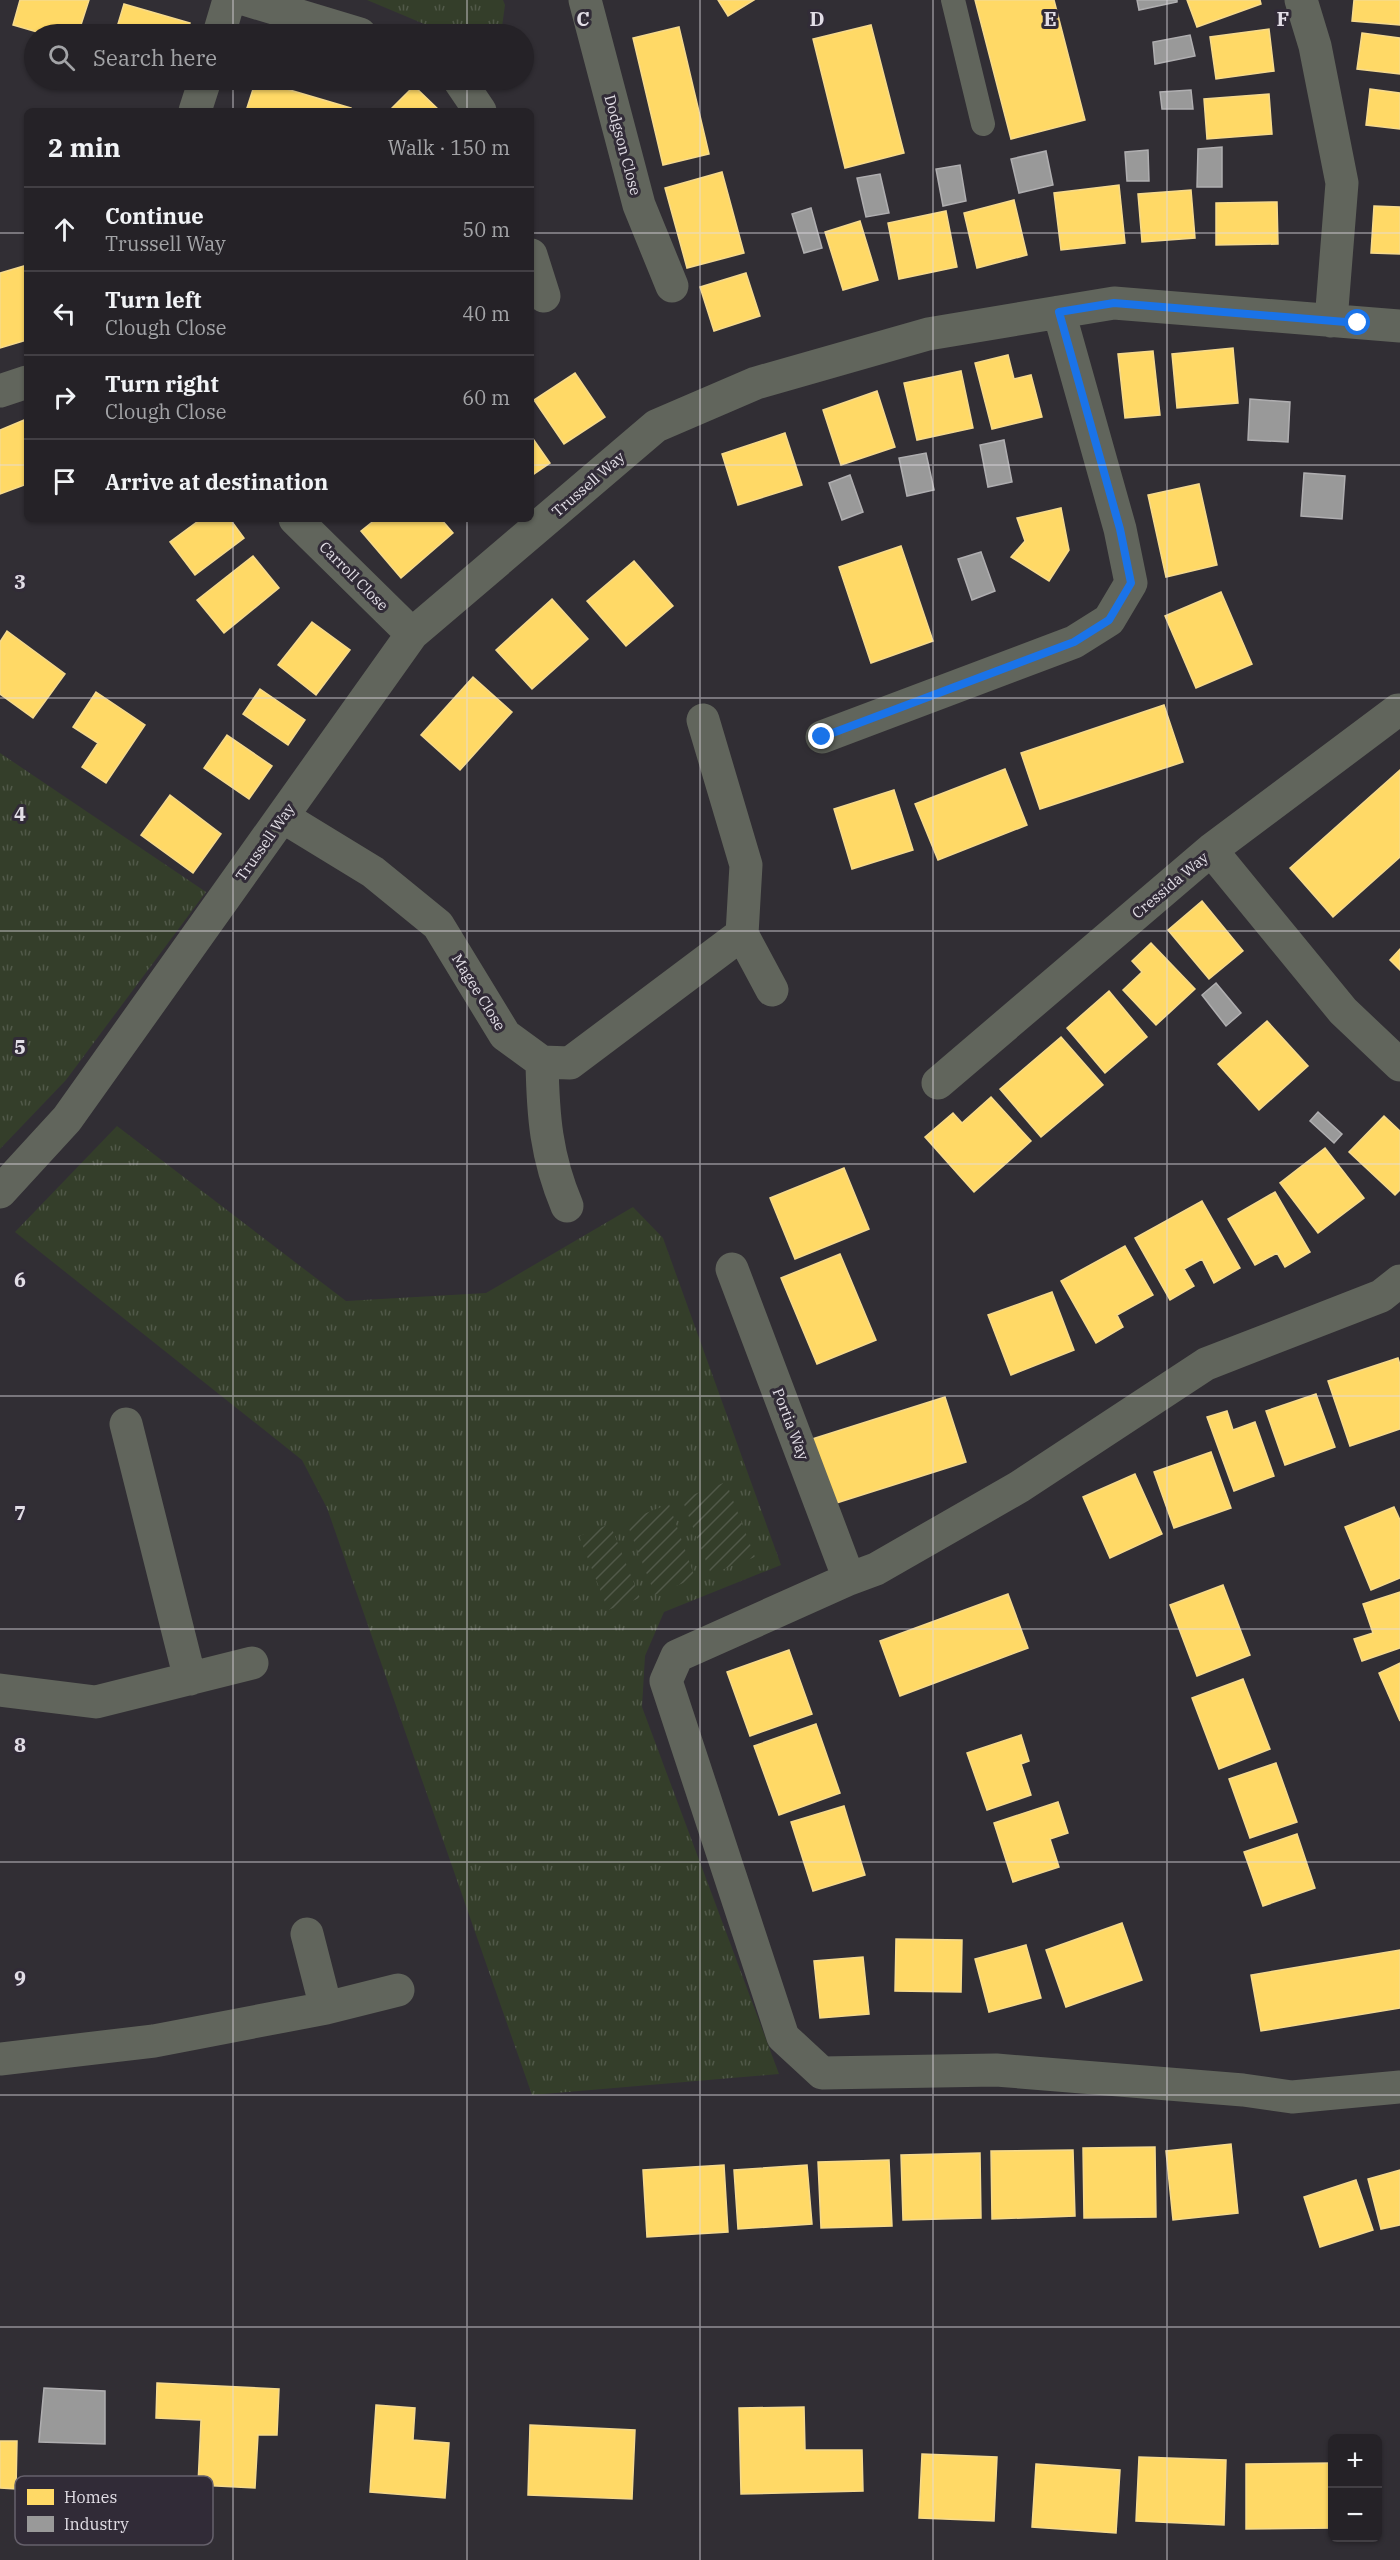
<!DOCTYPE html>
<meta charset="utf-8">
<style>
:root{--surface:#252227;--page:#2d2a2f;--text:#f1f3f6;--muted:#a3a4a7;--line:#423f44}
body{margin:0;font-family:"IBM Plex Serif",serif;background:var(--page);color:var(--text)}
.controls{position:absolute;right:18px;bottom:18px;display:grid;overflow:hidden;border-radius:9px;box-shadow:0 2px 4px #0004}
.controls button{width:54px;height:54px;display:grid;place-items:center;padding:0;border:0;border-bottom:2px solid var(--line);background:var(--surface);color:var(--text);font:30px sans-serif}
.stop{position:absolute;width:18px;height:18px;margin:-14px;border:4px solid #1a73e8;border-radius:50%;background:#fff}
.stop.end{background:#1a73e8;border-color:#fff;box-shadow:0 2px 6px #0008}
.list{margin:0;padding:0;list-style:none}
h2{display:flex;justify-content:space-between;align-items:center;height:78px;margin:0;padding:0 24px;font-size:26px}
h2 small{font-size:20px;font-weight:400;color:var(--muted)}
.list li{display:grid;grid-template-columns:39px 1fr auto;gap:18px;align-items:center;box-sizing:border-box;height:84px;padding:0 24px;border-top:2px solid var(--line)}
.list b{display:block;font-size:22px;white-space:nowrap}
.list p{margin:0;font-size:20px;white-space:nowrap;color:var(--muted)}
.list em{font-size:20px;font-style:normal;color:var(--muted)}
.icon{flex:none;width:33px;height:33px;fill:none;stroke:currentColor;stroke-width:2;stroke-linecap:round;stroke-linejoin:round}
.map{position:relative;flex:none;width:1400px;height:2560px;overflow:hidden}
.search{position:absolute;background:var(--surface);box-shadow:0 2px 4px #0004;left:24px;top:24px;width:510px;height:66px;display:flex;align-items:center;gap:15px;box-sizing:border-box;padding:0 21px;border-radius:33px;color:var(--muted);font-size:22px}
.panel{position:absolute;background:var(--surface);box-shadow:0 2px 4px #0004;left:24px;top:108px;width:510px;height:414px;border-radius:9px}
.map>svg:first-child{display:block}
.park{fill:url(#park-tufts)}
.garden{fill:url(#garden-furrows)}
.homes{fill:#ffd966;stroke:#f6da8c;stroke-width:1.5}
.industry{fill:#999;stroke:#afaeb0;stroke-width:1.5}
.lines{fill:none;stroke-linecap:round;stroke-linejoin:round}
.lane{stroke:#61655c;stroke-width:24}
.street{stroke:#61655c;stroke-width:33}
.route{stroke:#1a73e8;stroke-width:8}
.grid{fill:none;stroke:#e2dee6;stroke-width:1.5;stroke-opacity:0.55}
.labels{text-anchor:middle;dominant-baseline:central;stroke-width:6;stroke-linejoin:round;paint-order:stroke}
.street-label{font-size:15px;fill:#e2dee6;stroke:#312b37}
.key{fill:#312b37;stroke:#66616c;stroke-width:1.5}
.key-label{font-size:16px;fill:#e2dee6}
.grid-label{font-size:20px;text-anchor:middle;font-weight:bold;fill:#e2dee6;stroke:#312b37;stroke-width:6;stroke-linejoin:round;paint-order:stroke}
</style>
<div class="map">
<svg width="1400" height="2560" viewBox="0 0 1400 2560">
<defs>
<pattern id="park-tufts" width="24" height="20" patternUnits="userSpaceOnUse" patternTransform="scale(1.5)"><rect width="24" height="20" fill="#343e2a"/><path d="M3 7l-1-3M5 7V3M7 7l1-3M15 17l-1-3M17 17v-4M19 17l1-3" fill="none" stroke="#515949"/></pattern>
<pattern id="garden-furrows" width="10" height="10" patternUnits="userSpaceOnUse" patternTransform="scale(1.5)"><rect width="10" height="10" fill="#343e2a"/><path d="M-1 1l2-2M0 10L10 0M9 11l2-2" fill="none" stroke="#515949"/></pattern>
</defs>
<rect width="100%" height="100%" fill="#312e34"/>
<path class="park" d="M367 0H503L505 5 501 34H448Z
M0 753 206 892 66 1080 0 1149Z
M117 1126 346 1301 486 1293 633 1207 663 1238 781 1565 664 1612 645 1656 642 1707 779 2074 532 2095 327 1508 302 1460 15 1232Z"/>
<path class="garden" d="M726 1482 755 1557 711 1574 682 1499Z
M669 1504 695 1578 655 1595 626 1521Z
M610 1524 640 1598 608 1610 579 1536Z"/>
<path class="homes" d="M20 0H89L78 34H44L13 25Z
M718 0H754L728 16Z
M975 0H1054L1085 120 1011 139Z
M1187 0H1260L1261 4 1197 27Z
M1354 0H1400V25L1352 21Z
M124 4 190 23 187 34H115Z
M871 25 904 153 845 168 813 39Z
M679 27 709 154 663 165 633 38Z
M1269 29 1274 71 1216 79 1210 37Z
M1362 33 1400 38V74L1357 69Z
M256 80 351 108 350 111H246Z
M414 86 440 111H389Z
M1370 89 1400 93V129L1366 125Z
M1269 94 1272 134 1207 139 1204 99Z
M722 172 744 253 687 268 665 188Z
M1119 185 1125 243 1061 250 1054 193Z
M1191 190 1195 238 1142 242 1138 194Z
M1014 200 1027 255 977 268 964 213Z
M1277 202 1278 244 1216 245V203Z
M1374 206 1400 207V254L1371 253Z
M946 211 957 267 899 279 888 223Z
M860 221 878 280 843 290 825 232Z
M27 265V340L0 348V273Z
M746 273 760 316 714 331 700 287Z
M1233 348 1238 403 1177 408 1172 354Z
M1153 351 1160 415 1125 418 1118 354Z
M1008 355 1014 379 1031 375 1042 417 992 429 975 363Z
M961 371 973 428 917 440 904 383Z
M575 373 605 417 564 444 534 400Z
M877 391 895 447 841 465 823 410Z
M24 420 27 429V484L0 494V430Z
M785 433 802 485 738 505 722 454Z
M531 436 550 463 531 476Z
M1199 484 1217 565 1166 577 1148 495Z
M1061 508 1069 550 1049 581 1011 557 1025 541 1017 518Z
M201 519H230L244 538 195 575 170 542Z
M376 519H441L453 533 401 578 361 531Z
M901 546 933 641 871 663 839 567Z
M253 556 279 588 224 633 197 600Z
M634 561 673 606 626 646 587 601Z
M1221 592 1252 664 1196 688 1165 616Z
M552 599 588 639 532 689 496 650Z
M312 622 350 650 316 695 278 665Z
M7 631 65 674 33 718 0 694V642Z
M473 677 512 712 460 770 421 735Z
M260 689 305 720 288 745 243 714Z
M96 692 145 725 106 783 82 767 98 743 73 727Z
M1164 705 1183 762 1040 809 1021 753Z
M227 735 272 766 249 799 204 768Z
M1005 769 1027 825 938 860 915 804Z
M1400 770V857L1333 917 1290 868Z
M894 790 913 850 852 869 834 809Z
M170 795 221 834 193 873 141 835Z
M1202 901 1243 951 1209 979 1168 930Z
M1151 943 1195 989 1156 1025 1123 990 1142 972 1132 961Z
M1400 949V970L1390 960Z
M1109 991 1147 1037 1105 1073 1067 1028Z
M1267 1021 1308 1066 1259 1110 1218 1064Z
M1061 1037 1103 1085 1041 1137 1000 1089Z
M991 1097 1031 1141 974 1192 925 1137 953 1113 962 1123Z
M1384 1116 1400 1131V1190L1395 1195 1349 1152Z
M1325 1148 1364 1198 1318 1233 1280 1183Z
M844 1168 869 1229 795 1259 770 1198Z
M1275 1192 1310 1252 1285 1267 1277 1253 1255 1265 1228 1219Z
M1202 1201 1240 1268 1214 1283 1202 1259 1184 1269 1194 1286 1170 1300 1135 1238Z
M1125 1246 1153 1295 1117 1315 1123 1327 1096 1343 1061 1281Z
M840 1254 876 1340 817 1364 781 1278Z
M1052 1292 1074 1350 1011 1375 988 1315Z
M1398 1358 1400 1365V1429L1350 1446 1328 1381Z
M1316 1394 1335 1447 1285 1465 1266 1411Z
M945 1397 966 1462 830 1505 809 1440Z
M1227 1411 1233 1430 1255 1422 1274 1476 1234 1491 1207 1417Z
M1211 1452 1231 1508 1174 1528 1154 1472Z
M1135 1474 1162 1534 1110 1558 1083 1497Z
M1394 1507 1400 1520V1578L1371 1590 1345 1527Z
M1223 1585 1250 1655 1197 1676 1170 1605Z
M1400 1592V1648L1362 1661 1354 1639 1373 1633 1363 1604Z
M1008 1594 1028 1648 900 1696 880 1641Z
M789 1650 812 1714 750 1736 727 1672Z
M1400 1663V1721L1379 1673Z
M1243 1679 1270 1749 1219 1769 1192 1698Z
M816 1724 840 1793 779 1815 754 1746Z
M1021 1735 1029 1761 1021 1764 1031 1795 987 1810 967 1753Z
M1276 1763 1297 1822 1250 1838 1229 1779Z
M1058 1802 1068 1833 1050 1839 1059 1867 1013 1882 994 1823Z
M844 1806 865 1875 813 1891 791 1822Z
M1297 1834 1315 1888 1263 1906 1244 1852Z
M1122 1923 1142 1980 1066 2007 1046 1950Z
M896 1939 962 1940 961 1992 895 1991Z
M1026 1945 1041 1998 989 2012 975 1959Z
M1400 1950V2008L1261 2031 1251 1975Z
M863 1957 869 2014 820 2018 814 1961Z
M1231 2144 1238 2213 1173 2220 1166 2151Z
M1155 2147 1156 2217 1084 2218 1083 2148Z
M1073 2150 1075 2216 992 2219 991 2151Z
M980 2153 981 2218 903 2220 901 2155Z
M889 2160 892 2226 821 2228 818 2162Z
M724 2165 728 2232 647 2237 643 2170Z
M807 2165 812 2224 738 2229 734 2170Z
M1400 2170V2225L1381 2229 1368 2179Z
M1356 2180 1373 2230 1320 2247 1304 2197Z
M157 2383 279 2389 277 2435H258L255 2488 198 2485 201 2420 156 2418Z
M376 2405 415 2408 413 2440 449 2443 445 2498 370 2492Z
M804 2407 805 2450H862L863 2491 741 2494 739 2408Z
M530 2425 635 2430 632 2499 528 2495Z
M0 2441H17L16 2489 0 2488Z
M922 2454 997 2457 994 2521 919 2518Z
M1139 2457 1226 2460 1224 2525 1136 2521Z
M1332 2463V2528L1246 2529V2464Z
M1036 2464 1120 2470 1116 2533 1032 2527Z"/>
<path class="industry" d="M1137 0H1177V2L1139 10Z
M1190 35 1195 56 1155 64 1153 42Z
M1191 90 1193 109H1162L1160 92Z
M1222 147V187H1197L1198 149Z
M1148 150 1149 181H1127L1125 152Z
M1046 151 1053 185 1019 193 1011 159Z
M960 165 966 201 943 206 936 169Z
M880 174 889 213 866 217 857 178Z
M811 208 822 248 804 253 792 214Z
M1250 399 1290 402 1288 442 1248 440Z
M1004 440 1012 482 988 487 980 445Z
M926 453 934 490 907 496 899 458Z
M1304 473 1345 476 1342 519 1301 516Z
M850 475 863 512 842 520 829 483Z
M981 552 995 591 972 600 958 559Z
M1216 983 1241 1013 1226 1026 1202 995Z
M1318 1112 1342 1134 1334 1143 1310 1121Z
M44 2388 105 2391V2444L39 2442Z"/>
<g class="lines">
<path class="lane" d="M953 0 983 124"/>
<path class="street" d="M247 0 360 34
M585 0 639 205 672 286
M1301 0 1315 46 1342 183 1331 321
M219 34 229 0
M459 80 480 111
M195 111 205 80
M531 255 544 296
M0 391 27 382
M295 519 412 634
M703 720 746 865 742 934 772 990
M822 737 1074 642 1109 620 1131 583 1120 529 1059 312
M283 817 373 872 438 925 505 1035 542 1062 570 1063 742 934
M1211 850 1398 710
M542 1062C543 1116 546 1156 567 1206
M938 1083 1211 850 1343 1011 1400 1065
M0 1192 67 1119 412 634 656 426 756 383 928 334 1114 303 1400 326
M732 1269 849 1579
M1400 1281 1381 1296 1206 1364 1019 1487 876 1569 849 1579 677 1656 666 1681 783 2037 822 2073 996 2070 1243 2090 1292 2097 1400 2087
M126 1424 190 1679
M0 1690 96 1702 252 1663
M307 1934 326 2008
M0 2059 154 2041 326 2008 398 1990"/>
</g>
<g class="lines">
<path class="route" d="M822 737 1074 642 1109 620 1131 583 1120 529 1059 312 1114 303 1358 323"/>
</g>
<path class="grid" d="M233 0V34M467 0V34M700 0V2560M933 0V2560M1167 0V2560M233 80V111M467 80V111M0 233H27M531 233H1400M0 465H27M531 465H1400M233 519V2560M467 519V2560M0 698H1400M0 931H1400M0 1164H1400M0 1396H1400M0 1629H1400M0 1862H1400M0 2095H1400M0 2327H1400"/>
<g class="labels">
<g class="street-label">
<text transform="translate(623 145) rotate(75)">Dodgson Close</text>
<text transform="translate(588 484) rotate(-41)">Trussell Way</text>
<text transform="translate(354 576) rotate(45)">Carroll Close</text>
<text transform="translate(265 842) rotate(-55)">Trussell Way</text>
<text transform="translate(1170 885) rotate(-40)">Cressida Way</text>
<text transform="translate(479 992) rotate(58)">Magee Close</text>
<text transform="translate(791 1424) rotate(69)">Portia Way</text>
</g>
</g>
<rect x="15" y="2476" width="198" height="69" rx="9" class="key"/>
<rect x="27" y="2489" width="27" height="16" fill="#ffd966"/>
<rect x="27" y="2516" width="27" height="16" fill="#999"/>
<g class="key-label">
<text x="64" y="2503">Homes</text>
<text x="64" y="2530">Industry</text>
</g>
<g class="grid-label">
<text x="583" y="26">C</text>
<text x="817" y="26">D</text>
<text x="1050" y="26">E</text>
<text x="1283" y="26">F</text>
<text x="20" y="589">3</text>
<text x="20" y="821">4</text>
<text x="20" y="1054">5</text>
<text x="20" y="1287">6</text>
<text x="20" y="1520">7</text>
<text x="20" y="1752">8</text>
<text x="20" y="1985">9</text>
</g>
</svg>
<div class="controls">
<button>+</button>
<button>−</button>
</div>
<div class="stop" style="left:1358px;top:323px"></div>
<div class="stop end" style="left:822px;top:737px"></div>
<div class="search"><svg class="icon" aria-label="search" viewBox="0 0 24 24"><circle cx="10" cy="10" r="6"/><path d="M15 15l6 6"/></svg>Search here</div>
<section class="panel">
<h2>2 min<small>Walk · 150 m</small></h2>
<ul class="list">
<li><svg class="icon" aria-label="ahead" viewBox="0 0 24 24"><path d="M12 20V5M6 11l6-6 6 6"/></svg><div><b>Continue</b><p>Trussell Way</p></div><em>50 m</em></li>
<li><svg class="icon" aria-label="left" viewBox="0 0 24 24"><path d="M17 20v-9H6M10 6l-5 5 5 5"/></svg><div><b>Turn left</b><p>Clough Close</p></div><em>40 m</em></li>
<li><svg class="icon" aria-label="right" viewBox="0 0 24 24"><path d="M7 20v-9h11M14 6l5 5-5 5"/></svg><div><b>Turn right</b><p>Clough Close</p></div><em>60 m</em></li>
<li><svg class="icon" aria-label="arrive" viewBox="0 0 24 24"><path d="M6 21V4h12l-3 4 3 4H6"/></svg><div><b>Arrive at destination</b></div></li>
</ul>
</section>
</div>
